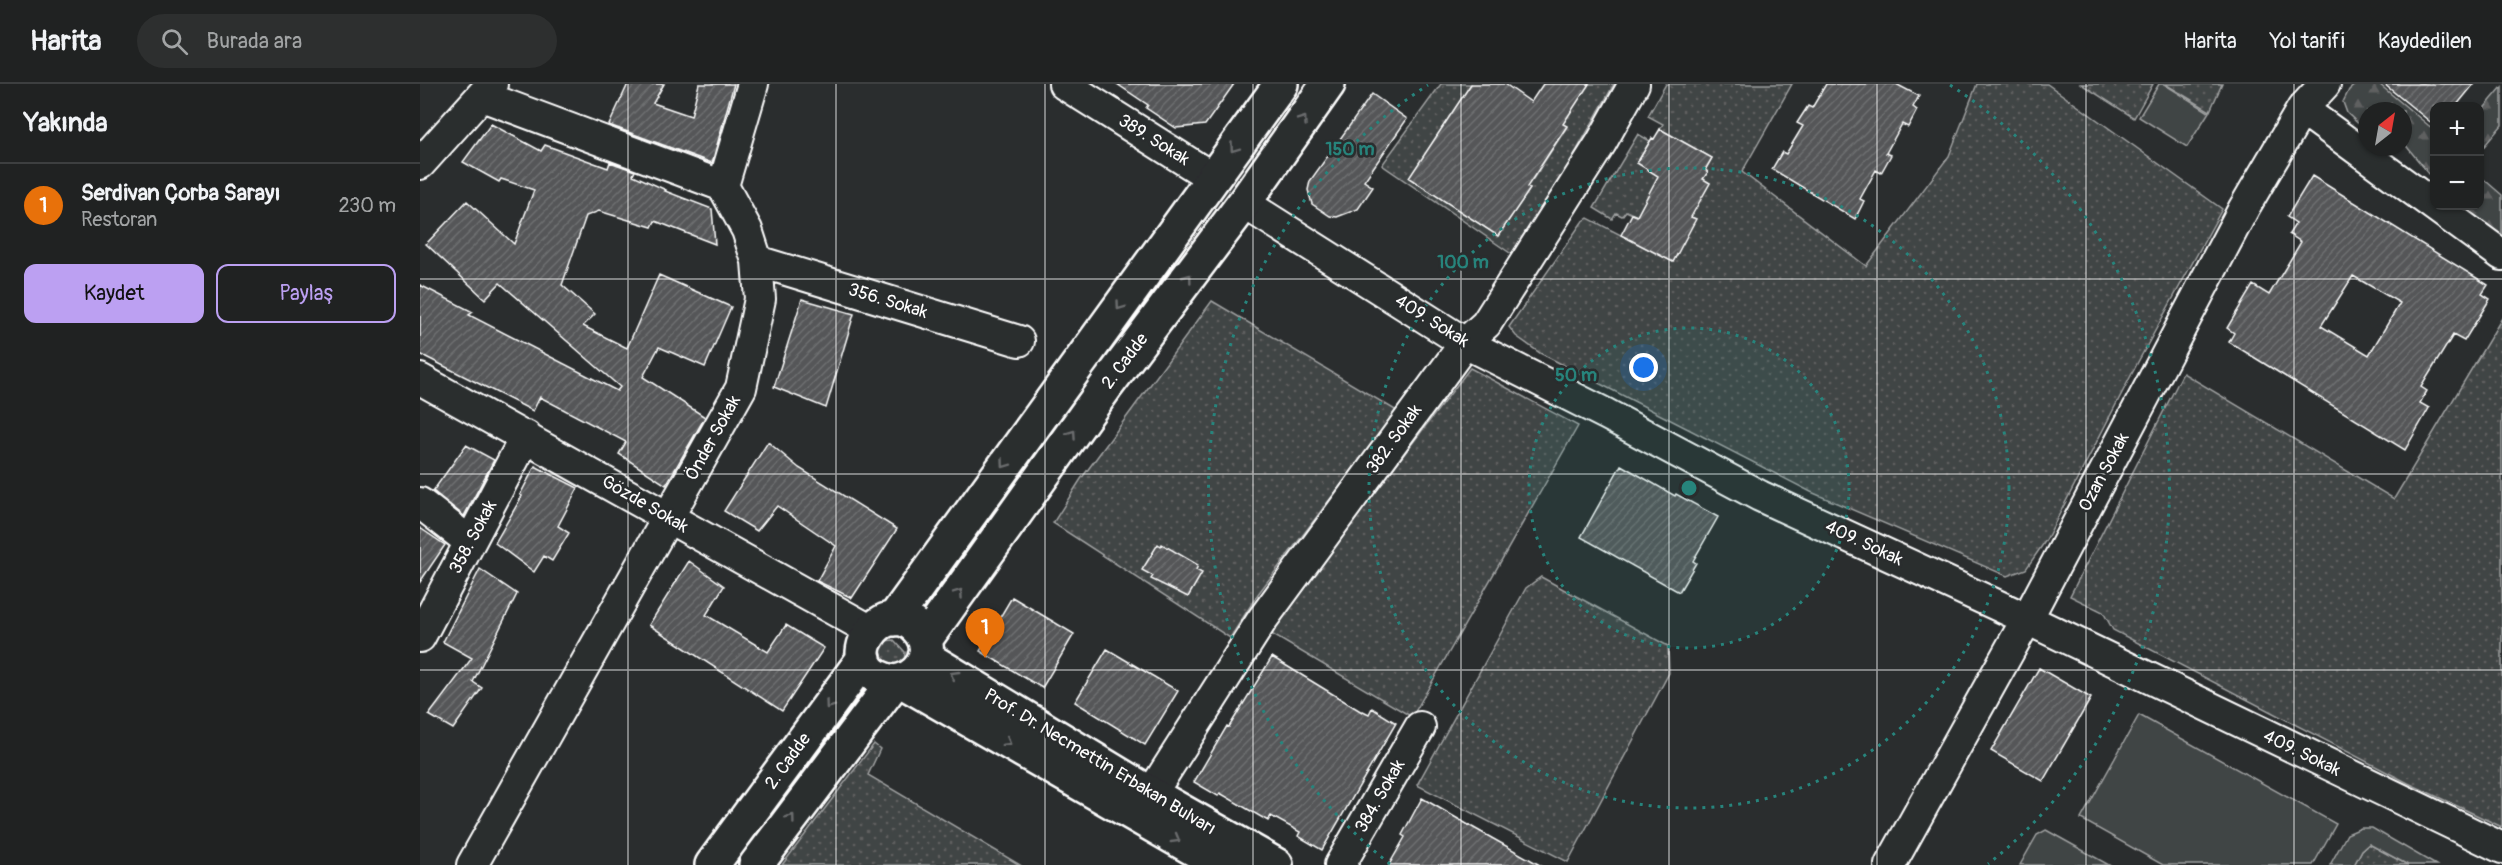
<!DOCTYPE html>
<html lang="tr">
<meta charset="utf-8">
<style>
:root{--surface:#202222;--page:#2d2f2f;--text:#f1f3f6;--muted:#a2a4a5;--line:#3d3f40;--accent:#bca0f2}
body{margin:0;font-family:Pangolin,sans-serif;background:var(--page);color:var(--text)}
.controls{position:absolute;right:18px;top:18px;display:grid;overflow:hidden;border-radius:12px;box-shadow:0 2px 4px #0004}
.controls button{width:54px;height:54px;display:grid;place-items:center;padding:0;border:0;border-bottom:2px solid var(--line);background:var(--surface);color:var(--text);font:30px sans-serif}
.compass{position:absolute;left:1938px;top:18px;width:54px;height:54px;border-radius:50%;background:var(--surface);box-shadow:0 2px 4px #0004;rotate:31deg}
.you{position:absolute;left:1224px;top:284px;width:21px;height:21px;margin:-15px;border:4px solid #fff;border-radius:50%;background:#1a73e8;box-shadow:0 0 0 9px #1a73e833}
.badge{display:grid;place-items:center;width:39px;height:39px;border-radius:50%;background:var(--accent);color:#fff;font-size:20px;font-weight:700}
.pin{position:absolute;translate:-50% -50px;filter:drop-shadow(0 2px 3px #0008)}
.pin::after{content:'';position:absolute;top:32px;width:21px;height:18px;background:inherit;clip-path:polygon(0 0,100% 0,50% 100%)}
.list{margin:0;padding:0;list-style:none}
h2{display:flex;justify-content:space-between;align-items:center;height:78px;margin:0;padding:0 24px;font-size:26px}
h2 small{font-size:20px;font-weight:400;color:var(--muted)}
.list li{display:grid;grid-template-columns:39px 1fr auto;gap:18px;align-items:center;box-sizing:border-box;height:84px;padding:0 24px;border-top:2px solid var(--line)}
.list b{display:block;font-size:22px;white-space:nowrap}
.list p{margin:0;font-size:20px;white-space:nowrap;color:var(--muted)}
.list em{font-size:20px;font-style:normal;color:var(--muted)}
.actions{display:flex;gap:12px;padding:18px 24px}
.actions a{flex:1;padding:14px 0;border:2px solid var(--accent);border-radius:12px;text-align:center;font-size:21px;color:var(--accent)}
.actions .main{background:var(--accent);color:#111}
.icon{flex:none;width:33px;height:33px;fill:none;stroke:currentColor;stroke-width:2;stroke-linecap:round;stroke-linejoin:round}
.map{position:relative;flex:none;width:2082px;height:781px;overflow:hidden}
header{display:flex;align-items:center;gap:36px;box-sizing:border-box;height:84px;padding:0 30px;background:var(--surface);border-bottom:2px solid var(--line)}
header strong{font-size:28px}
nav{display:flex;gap:33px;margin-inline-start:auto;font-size:21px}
.search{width:420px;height:54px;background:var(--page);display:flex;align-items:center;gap:15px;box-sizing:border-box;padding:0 21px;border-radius:33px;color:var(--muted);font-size:22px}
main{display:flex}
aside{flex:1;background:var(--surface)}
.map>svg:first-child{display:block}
.grass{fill:url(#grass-dots);stroke:#a0a2a2;stroke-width:1.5}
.forest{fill:url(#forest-firs);stroke:#a0a2a2;stroke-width:1.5}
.garden{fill:#414445;stroke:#a0a2a2;stroke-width:1.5}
.building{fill:url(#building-hatch);stroke:#fff;stroke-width:1.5;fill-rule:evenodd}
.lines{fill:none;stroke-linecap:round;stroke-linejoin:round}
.minor-casing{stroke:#fff;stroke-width:34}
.major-casing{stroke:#fff;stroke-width:38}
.minor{stroke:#2a2d2e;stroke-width:30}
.major{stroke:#2a2d2e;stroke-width:33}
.oneway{stroke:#6a6c6d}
.grid{fill:none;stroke:#fff;stroke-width:1.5;stroke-opacity:0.55}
.ring{fill:none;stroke:#27847c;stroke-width:3;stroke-dasharray:3 6}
.labels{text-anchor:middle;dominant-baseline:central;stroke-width:5;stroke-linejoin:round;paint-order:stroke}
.street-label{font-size:18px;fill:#fff;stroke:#2a2d2e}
.centre{fill:#27847c;stroke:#2a2d2e;stroke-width:3}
.ring-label{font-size:18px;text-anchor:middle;font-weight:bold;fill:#27847c;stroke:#2a2d2e;stroke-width:5;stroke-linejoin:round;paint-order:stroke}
</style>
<header>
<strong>Harita</strong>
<div class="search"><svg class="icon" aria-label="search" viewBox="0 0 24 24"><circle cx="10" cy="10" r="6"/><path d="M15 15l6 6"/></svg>Burada ara</div>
<nav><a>Harita</a><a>Yol tarifi</a><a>Kaydedilen</a></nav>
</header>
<main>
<aside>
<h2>Yakında<small></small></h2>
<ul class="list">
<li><span class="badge" style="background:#e8710a">1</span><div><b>Serdivan Çorba Sarayı</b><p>Restoran</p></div><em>230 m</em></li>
</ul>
<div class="actions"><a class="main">Kaydet</a><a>Paylaş</a></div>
</aside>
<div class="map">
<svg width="2082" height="781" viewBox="0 0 2082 781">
<defs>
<pattern id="grass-dots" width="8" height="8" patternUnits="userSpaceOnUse" patternTransform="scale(1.5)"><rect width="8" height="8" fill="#414445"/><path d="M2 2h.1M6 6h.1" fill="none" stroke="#5e6061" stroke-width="1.8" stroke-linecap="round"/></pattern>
<pattern id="forest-firs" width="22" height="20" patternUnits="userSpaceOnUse" patternTransform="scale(1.5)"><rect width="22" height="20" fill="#414445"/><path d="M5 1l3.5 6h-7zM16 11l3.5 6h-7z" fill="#5e6061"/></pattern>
<pattern id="building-hatch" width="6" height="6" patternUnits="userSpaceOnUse" patternTransform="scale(1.5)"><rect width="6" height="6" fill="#555758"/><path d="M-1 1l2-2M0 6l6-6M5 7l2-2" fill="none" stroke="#6e7071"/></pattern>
</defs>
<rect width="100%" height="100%" fill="#2a2d2e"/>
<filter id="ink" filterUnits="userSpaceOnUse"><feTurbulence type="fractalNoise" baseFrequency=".0167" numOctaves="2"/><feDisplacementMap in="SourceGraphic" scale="12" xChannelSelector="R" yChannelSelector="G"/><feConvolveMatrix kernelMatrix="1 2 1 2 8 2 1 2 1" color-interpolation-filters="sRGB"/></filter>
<g filter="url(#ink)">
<path class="grass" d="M1021 0H1051L990 93 1078 152 1110 105 1083 87 1088 79 1113 95 1147 43 1120 25 1169 0H1194L1123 126 1093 171 962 81Z
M1246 0H1372L1322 88 1446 182 1529 72 1557 0H1627L1802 125 1718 278 1626 456 1606 485 1587 492 1391 408 1120 269 1096 252 1089 243 1162 138 1168 134 1253 178 1275 135 1229 110 1217 132 1206 127 1202 132 1196 129 1192 135 1174 124 1218 50 1230 57 1217 79 1280 116 1290 99 1283 95 1288 88 1285 86 1292 74 1240 45 1243 40 1228 32Z
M1661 0H1733L1714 34Z
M1745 0H1802L1790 27Z
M792 217 977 327 838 510 810 554 633 439 661 395Z
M2082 234V743L1988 699 1693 546 1683 528 1650 512 1763 289 1974 415Z
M1050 284 1158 342 992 633 848 548Z
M1121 493 1248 562 1249 589 1148 778 997 701 1106 504Z
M474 556 485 568 484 579 477 587 452 569 463 557Z
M454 660 460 665 448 691 600 781H362Z
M1949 760 1988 781H1934L1942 766Z"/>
<path class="forest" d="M1936 0H1959L2014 46V96L1983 58V27H1947V48L1927 29 1923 18 1929 6Z
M2082 3V41L2060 67V29Z
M2060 92 2082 111V155L2037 122H2060Z"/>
<path class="garden" d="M1739 0H1744L1789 28 1767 63 1719 33Z
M1719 631 1916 740 1893 781H1743L1661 735Z
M1941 744H1952L2016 781H1988L1949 760 1942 766 1934 781H1910L1927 750Z
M1626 746 1689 781H1600L1617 751Z"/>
<path class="building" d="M208 0H244L233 19 271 32 279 0H314L292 79 189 41Z
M697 0H814L785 41 756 44 726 24 728 21Z
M1051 0H1085L1111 18 1123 0H1169L1143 40 1147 42 1107 103 1110 105 1078 152 989 94Z
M1406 0H1476L1499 12 1493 23 1497 26 1488 43 1482 40 1466 69 1471 71 1461 89 1456 86 1440 115 1444 117 1435 135 1352 85 1362 68 1366 70 1383 42 1377 39 1388 22 1392 24Z
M1964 0H2054L2036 22H2014V41Z
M952 10 987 35 944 97 953 103 938 125 917 133 910 132 892 120 888 106 890 97Z
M71 40 121 67 125 61 188 84 190 78 215 87 213 91 246 106 245 107 292 125 295 160 235 137 232 143 179 127 166 132 142 201 175 230 163 242 207 264 239 191 311 223 285 283 239 263 223 293 285 333 246 401 199 370 206 358 120 313 113 327 0 270V201L53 228 49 231 197 307 200 303 80 199 65 215 6 160 47 117 94 160 114 106 81 95 79 98 43 78Z
M1240 45 1292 74 1285 86 1288 88 1283 95 1290 99 1271 133 1276 135 1253 178 1201 151 1212 130 1217 132 1238 92 1217 79 1232 54 1234 55Z
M1892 92 2068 201 2062 210 2070 215 2044 257 2033 251 2001 303 2007 307 2000 319 2009 324 1985 366 1809 258 1814 249 1807 244 1833 201 1849 211 1881 158 1869 150 1876 139 1867 133ZM1933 192 1980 219 1949 271 1901 242Z
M382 215 434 230 406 324 354 303Z
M348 358 379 384 477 445 432 514 397 497 416 462 357 422 337 447 304 427Z
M46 361 74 376 44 432 13 407Z
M1201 381 1255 412 1256 410 1298 433 1273 477 1276 479 1259 508 1161 453Z
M115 382 158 404 138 442 149 449 132 477 124 472 114 488 75 459 102 412 100 411Z
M0 444 25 461 0 498Z
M738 460 741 462 742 460 778 481 776 486 782 489 768 513 731 495 733 492 722 486Z
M269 477 304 502 286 531 348 568 366 541 404 564 362 627 229 541Z
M60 485 97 510 53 598 62 604 33 645 9 631 52 574 23 558Z
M592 513 654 550 622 604 560 567Z
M687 565 758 607 725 661 655 618Z
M852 573 942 628 943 627 949 630 952 624 976 639 902 766 878 752 880 748 851 732 848 737 800 709 798 712 774 698 807 642 809 643Z
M1619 584 1671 614 1623 697 1571 667Z
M1002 714 1052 743 1120 781H969L985 753 982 751Z"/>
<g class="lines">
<g class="minor-casing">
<path id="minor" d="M644 0 793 94
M1882 25 2082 171
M0 80 72 0
M303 102 333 0
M824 119 1045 259 1186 330 1340 412 1607 535 2082 764
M337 177 599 257
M0 295 450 546
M0 419 50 458
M0 553 106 352
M731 710 842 536 1045 259 1066 240 1181 59 1214 0
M52 781 321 304 340 215 337 177 327 146 303 102 62 12
M920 781 1000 643
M1470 781 1607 535 1824 124 1882 25 1905 0"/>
</g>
<g class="major-casing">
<path id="major" d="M474 535 861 0
M505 556 687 301 824 119 908 0
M505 573 731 710 856 781
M482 597 802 781
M292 781 444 574
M336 781 474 598C498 595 516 571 501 549 466 500 406 587 474 598"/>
</g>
<use href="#minor" class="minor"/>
<use href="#major" class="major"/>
</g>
<defs><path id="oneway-chevron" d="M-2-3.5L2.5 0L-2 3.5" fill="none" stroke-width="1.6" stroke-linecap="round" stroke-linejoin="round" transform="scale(1.5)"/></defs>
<g class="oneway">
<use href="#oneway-chevron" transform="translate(883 36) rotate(-55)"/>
<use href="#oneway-chevron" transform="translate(814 64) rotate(126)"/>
<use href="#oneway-chevron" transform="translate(768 194) rotate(-53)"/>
<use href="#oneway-chevron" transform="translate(700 222) rotate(126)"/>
<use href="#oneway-chevron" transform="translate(652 350) rotate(-55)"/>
<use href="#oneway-chevron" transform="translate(585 380) rotate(126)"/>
<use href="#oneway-chevron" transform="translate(539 509) rotate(-55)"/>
<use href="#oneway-chevron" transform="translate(534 591) rotate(-149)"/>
<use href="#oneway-chevron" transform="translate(409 621) rotate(126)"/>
<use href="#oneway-chevron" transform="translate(587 658) rotate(30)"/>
<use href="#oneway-chevron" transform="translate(371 734) rotate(-53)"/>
<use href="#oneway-chevron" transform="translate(756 755) rotate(30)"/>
</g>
</g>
<path class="grid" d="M208 0V781M416 0V781M625 0V781M833 0V781M1041 0V781M1249 0V781M1457 0V781M1666 0V781M1874 0V781M0 195H2082M0 390H2082M0 586H2082"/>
<circle cx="1269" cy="404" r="160" fill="#27847c" fill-opacity=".12"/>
<g class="ring">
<circle cx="1269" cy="404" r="160"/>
<circle cx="1269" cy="404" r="320"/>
<path d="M970 780A480 480 0 0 1 1008 1M1530 1A480 480 0 0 1 1568 780"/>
</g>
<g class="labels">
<g class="street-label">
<text transform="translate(734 56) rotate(32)">389. Sokak</text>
<text transform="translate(468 217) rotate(17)">356. Sokak</text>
<text transform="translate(1012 237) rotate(32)">409. Sokak</text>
<text transform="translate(705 277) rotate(-53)">2. Cadde</text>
<text transform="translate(293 354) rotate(-61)">Önder Sokak</text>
<text transform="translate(974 355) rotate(-54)">382. Sokak</text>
<text transform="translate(1684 388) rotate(-62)">Ozan Sokak</text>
<text transform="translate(225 420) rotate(30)">Gözde Sokak</text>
<text transform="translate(53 453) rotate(-62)">358. Sokak</text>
<text transform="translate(1444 459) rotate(25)">409. Sokak</text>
<text transform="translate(1882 669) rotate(26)">409. Sokak</text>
<text transform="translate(368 677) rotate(-54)">2. Cadde</text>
<text transform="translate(680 678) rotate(31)">Prof. Dr. Necmettin Erbakan Bulvarı</text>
<text transform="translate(960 712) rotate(-60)">384. Sokak</text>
</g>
</g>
<circle cx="1269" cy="404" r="9" class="centre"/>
<g class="ring-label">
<text x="930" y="71">150 m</text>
<text x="1043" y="184">100 m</text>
<text x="1156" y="297">50 m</text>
</g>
</svg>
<div class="controls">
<button>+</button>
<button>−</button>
</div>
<svg class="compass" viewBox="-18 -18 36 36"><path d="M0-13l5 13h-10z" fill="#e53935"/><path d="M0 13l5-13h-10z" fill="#a2a4a5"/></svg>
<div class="you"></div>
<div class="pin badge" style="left:565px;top:574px;background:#e8710a">1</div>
</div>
</main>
